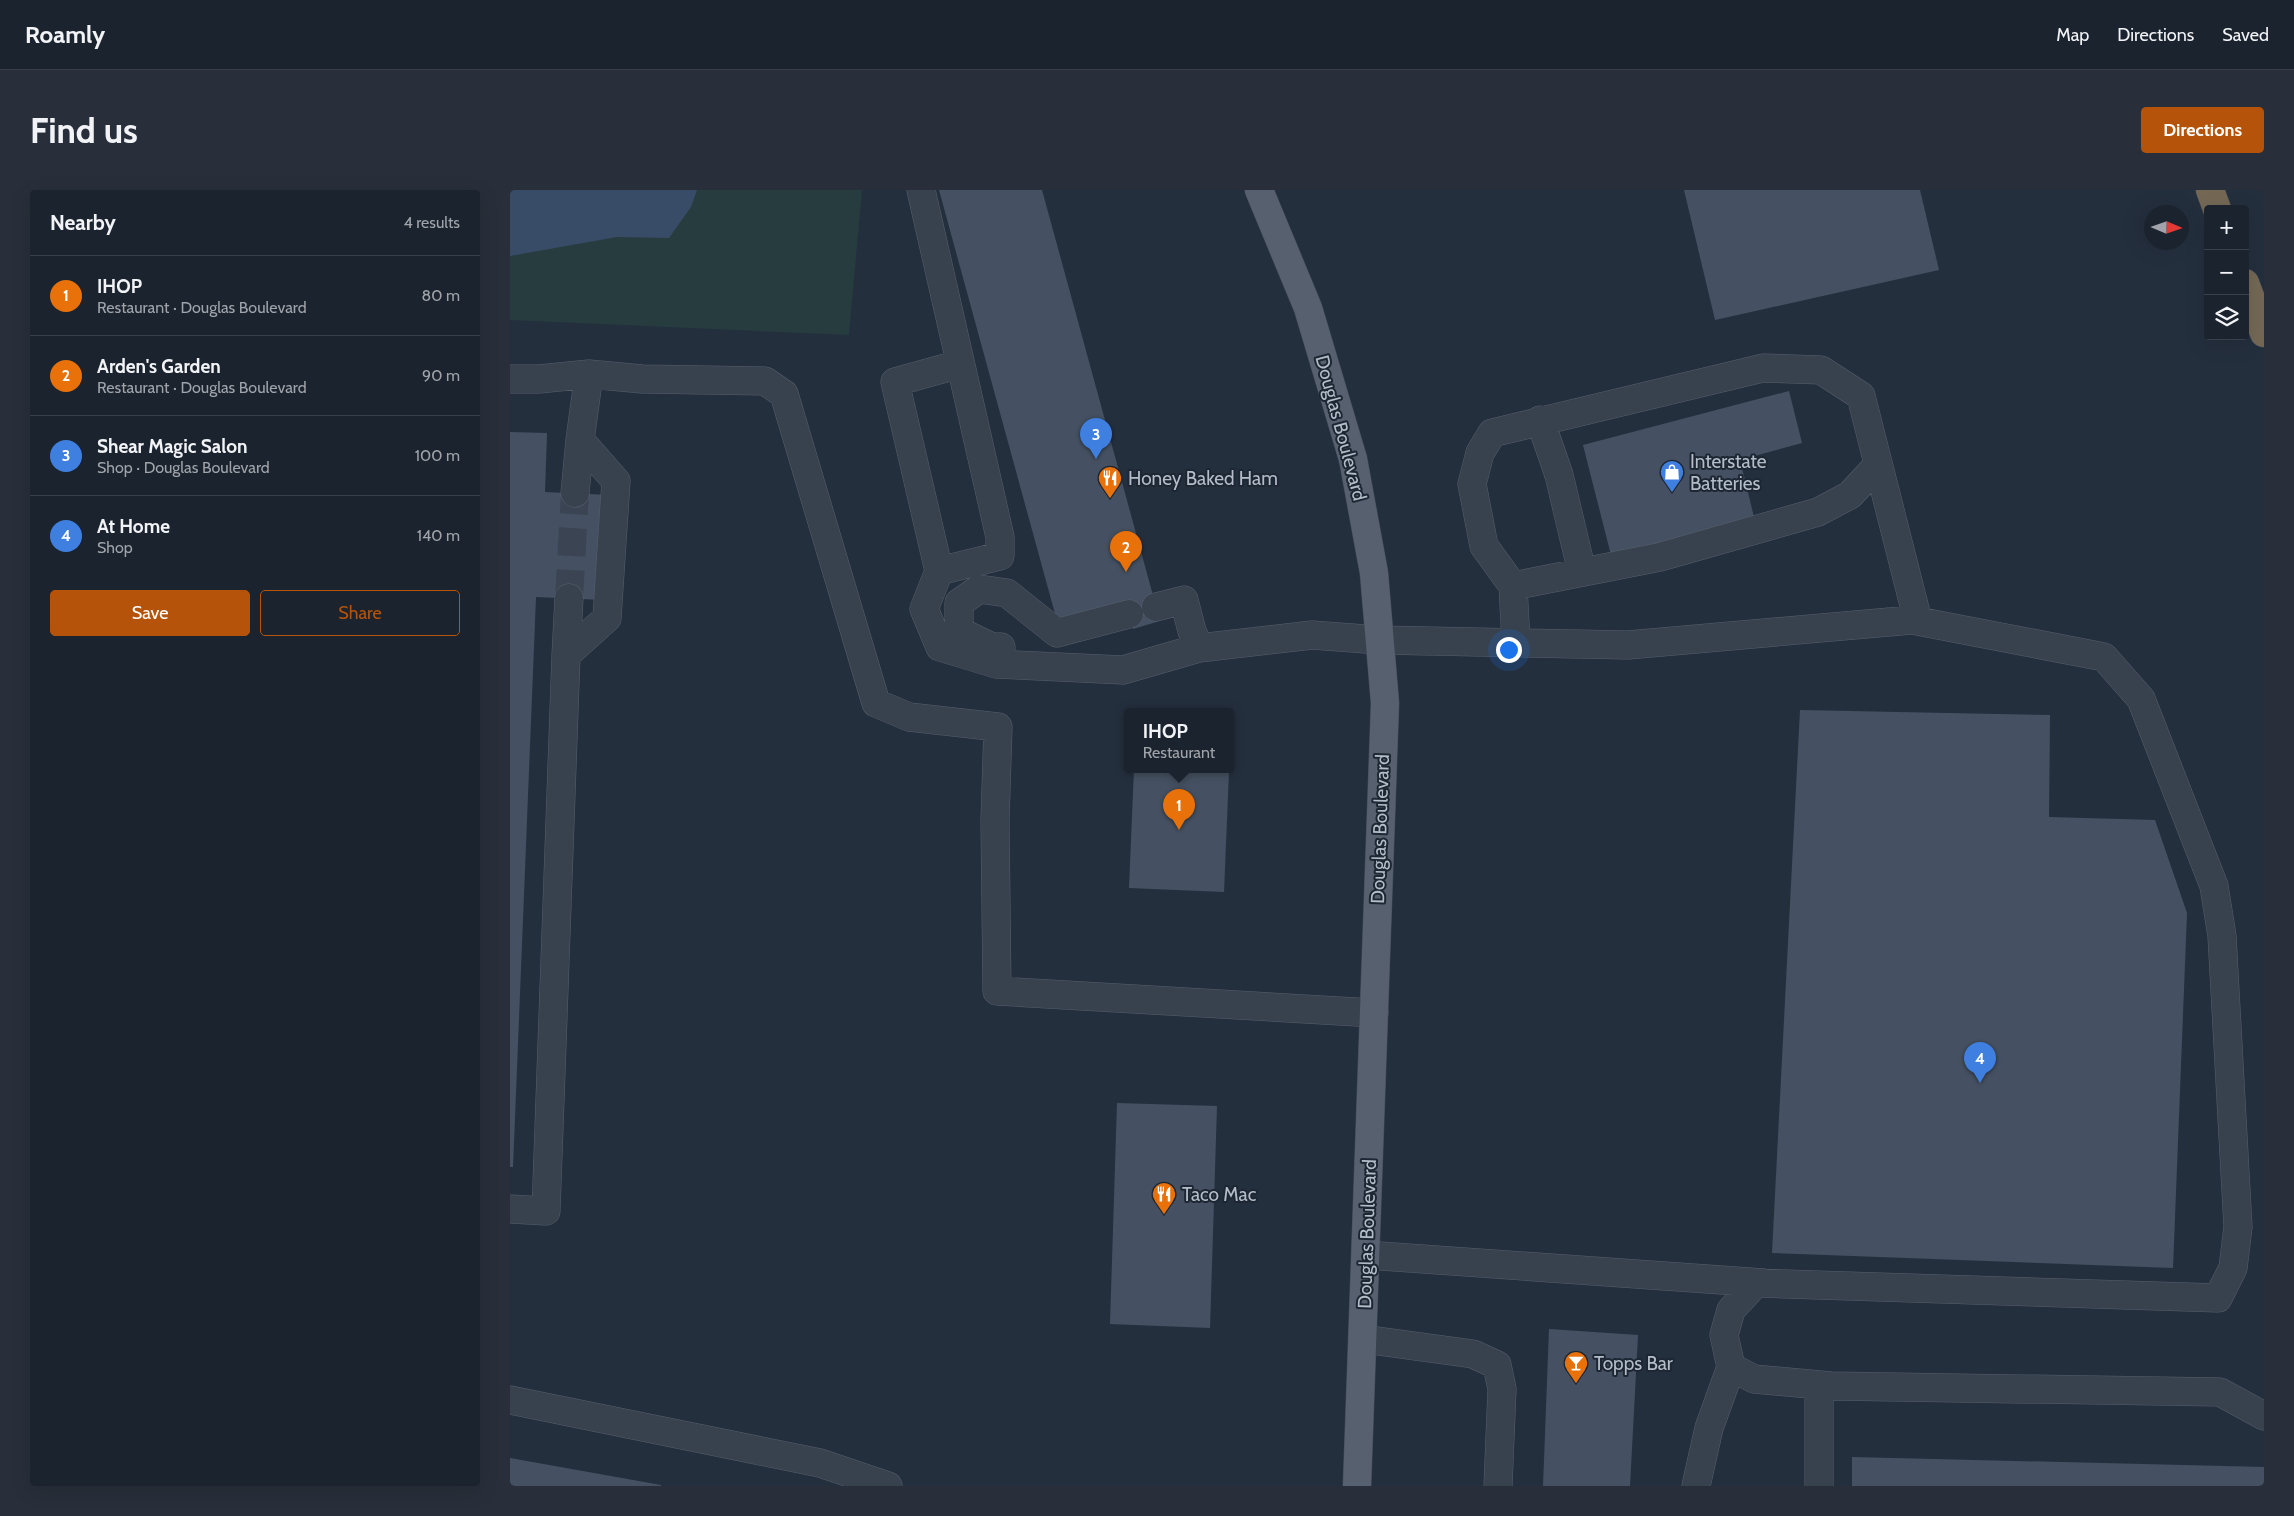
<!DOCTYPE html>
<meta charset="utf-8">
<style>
:root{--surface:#1b232e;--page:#282f3a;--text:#f1f3f6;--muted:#a0a4aa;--line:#39404a;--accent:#b45309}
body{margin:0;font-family:Cabin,sans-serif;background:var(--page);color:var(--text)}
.controls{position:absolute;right:15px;top:15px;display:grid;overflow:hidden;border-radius:5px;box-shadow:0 5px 20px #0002}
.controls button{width:45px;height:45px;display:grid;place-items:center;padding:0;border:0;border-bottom:1px solid var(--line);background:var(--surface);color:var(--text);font:25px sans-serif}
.compass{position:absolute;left:1634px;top:15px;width:45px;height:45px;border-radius:50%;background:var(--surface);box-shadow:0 5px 20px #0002;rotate:92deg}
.you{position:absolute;left:998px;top:459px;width:18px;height:18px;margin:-12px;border:4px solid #fff;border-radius:50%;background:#1a73e8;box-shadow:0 0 0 8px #1a73e833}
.badge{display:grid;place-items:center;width:32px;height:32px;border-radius:50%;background:var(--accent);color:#fff;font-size:16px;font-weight:700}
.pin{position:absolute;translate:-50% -41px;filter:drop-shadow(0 1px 2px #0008)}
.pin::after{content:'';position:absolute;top:26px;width:18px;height:15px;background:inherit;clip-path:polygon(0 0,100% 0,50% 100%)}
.popup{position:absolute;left:614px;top:518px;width:110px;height:65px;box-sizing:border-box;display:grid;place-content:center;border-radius:5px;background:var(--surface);filter:drop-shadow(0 1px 4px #0005);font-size:16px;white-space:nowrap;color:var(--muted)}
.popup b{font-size:19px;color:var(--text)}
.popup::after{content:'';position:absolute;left:50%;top:100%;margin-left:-10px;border:10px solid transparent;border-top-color:var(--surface)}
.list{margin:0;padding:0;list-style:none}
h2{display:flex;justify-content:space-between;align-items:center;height:65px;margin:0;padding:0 20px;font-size:21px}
h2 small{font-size:16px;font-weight:400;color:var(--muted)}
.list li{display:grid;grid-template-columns:32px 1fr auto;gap:15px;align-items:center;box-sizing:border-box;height:80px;padding:0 20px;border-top:1px solid var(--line)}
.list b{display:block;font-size:19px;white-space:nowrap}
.list p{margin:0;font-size:16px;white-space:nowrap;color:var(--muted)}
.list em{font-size:16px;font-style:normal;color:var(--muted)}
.actions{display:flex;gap:10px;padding:15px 20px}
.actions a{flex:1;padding:11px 0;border:1px solid var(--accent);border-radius:5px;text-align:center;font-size:18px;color:var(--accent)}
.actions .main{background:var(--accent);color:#fff}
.icon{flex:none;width:28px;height:28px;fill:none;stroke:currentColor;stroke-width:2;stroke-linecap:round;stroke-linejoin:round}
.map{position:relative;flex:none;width:1754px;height:1296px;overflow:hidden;border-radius:5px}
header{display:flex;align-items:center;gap:30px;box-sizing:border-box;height:70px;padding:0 25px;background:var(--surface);border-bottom:1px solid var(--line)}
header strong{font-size:24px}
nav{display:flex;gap:28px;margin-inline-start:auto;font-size:18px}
.intro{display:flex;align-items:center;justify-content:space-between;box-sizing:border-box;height:120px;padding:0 30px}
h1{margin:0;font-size:35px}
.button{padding:12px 22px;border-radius:5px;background:var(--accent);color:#fff;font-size:18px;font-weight:700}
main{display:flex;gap:30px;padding:0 30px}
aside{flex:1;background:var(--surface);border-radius:5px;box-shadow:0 5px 20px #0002}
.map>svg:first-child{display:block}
.green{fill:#263c3f}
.water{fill:#394c67}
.building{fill:#455162}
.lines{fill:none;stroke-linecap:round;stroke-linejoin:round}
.minor-tunnel{stroke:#3a4453;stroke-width:28;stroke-dasharray:28 14;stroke-linecap:butt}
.minor-casing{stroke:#565f6c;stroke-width:29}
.major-casing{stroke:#414a57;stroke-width:29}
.highway-casing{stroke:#434c59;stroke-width:29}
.minor{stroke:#38414e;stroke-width:28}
.major{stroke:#56606e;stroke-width:28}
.highway{stroke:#746855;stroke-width:28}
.labels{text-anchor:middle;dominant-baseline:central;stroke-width:4;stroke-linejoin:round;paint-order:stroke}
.street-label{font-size:19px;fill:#b4bcc9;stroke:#1d2633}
.poi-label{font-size:19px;fill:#b4bcc9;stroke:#1d2633;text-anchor:start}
</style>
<header>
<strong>Roamly</strong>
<nav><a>Map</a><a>Directions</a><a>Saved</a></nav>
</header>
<div class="intro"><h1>Find us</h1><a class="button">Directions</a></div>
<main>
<aside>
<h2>Nearby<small>4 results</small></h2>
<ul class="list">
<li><span class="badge" style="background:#e8710a">1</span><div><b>IHOP</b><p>Restaurant · Douglas Boulevard</p></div><em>80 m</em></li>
<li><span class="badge" style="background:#e8710a">2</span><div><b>Arden's Garden</b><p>Restaurant · Douglas Boulevard</p></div><em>90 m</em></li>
<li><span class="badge" style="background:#3f7fe0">3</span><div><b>Shear Magic Salon</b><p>Shop · Douglas Boulevard</p></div><em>100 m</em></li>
<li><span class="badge" style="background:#3f7fe0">4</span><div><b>At Home</b><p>Shop</p></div><em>140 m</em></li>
</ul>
<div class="actions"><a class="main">Save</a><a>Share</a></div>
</aside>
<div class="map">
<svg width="1754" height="1296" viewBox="0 0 1754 1296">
<rect width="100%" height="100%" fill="#242f3e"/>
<path class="green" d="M0 0H352L339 145 0 130Z"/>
<path class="water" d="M0 0H187L181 17 159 48 107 47 0 66Z"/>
<path class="building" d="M429 0H532L650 431 623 439 616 412 547 431Z
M1174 0H1410L1429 80 1205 130Z
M1279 201 1292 253 1230 270 1246 335 1102 369 1073 255Z
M0 242 37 243 35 302 99 305 94 410 26 407 3 977H0Z
M1290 520 1540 525 1539 627 1645 630 1677 723 1663 1078 1262 1063Z
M624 579 719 581 714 702 619 698Z
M607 913 707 916 700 1138 600 1134Z
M1039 1139 1128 1145 1120 1296H1033Z
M1342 1267 1754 1277V1296H1342Z
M0 1268 151 1295V1296H0Z"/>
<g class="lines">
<path class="minor-tunnel" d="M59 408 65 303"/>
<g class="minor-casing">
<path id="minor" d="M411 0 490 347V366L429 381 414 419 430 457 486 474 613 480 689 458 802 445 869 450 1118 455 1402 430 1594 467 1631 509 1704 696 1712 746 1728 1037 1723 1078 1708 1108 1246 1093 1221 1120 1214 1145 1221 1177 1244 1189 1321 1196 1710 1202 1754 1226
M0 189H29L79 184 132 189 255 191 274 204 366 513 399 527 488 537 485 630 487 801 864 823
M1030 230 1049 285 1072 382
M65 303 70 250
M429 381 385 192 450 174
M1003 396 1150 367 1308 322 1340 305 1368 275
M646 417 674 410 682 441 689 458
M1006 452 1003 396 974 356 962 294 970 263 982 243 1253 178 1311 180 1351 206 1408 431
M491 457H482L449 441V413L469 399 497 403 547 443 619 424
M56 465 59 408
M0 1019 36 1021 56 465 97 428 106 291 70 250 79 184
M856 1065 1254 1093
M853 1149 963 1164 987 1175 992 1199 988 1296
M0 1210 310 1273 378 1296
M1186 1296 1199 1238 1221 1177
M1309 1296V1195"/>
</g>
<g class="major-casing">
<path id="major" d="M749 0 798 118 843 269 864 383 875 513 847 1296"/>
</g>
<g class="highway-casing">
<path id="highway" d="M1700 0 1707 19
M1735 93 1754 143"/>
</g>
<use href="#minor" class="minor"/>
<use href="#major" class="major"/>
<use href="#highway" class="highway"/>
</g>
<defs>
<g id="shop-pin" transform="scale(1.25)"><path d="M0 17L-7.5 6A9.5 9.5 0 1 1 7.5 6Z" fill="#3f7fe0" stroke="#1d2633"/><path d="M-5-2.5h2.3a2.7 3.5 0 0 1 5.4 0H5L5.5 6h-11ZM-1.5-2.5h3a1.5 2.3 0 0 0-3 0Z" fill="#fff"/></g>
<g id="restaurant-pin" transform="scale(1.25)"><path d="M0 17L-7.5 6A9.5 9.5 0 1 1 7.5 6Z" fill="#e8710a" stroke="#1d2633"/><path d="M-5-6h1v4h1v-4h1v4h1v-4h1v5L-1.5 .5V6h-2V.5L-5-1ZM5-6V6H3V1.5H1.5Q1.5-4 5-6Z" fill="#fff"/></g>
<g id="bar-pin" transform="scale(1.25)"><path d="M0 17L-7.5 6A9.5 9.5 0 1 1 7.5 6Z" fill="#e8710a" stroke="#1d2633"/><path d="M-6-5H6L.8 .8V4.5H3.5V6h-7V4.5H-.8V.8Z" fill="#fff"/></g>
</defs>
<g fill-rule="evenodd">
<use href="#shop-pin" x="1162" y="282"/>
<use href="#restaurant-pin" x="600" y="288"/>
<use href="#restaurant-pin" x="654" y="1004"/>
<use href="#bar-pin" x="1066" y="1173"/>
</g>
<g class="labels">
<g class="street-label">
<text transform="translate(831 238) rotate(75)">Douglas Boulevard</text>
<text transform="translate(870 639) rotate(-88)">Douglas Boulevard</text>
<text transform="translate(857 1044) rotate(-88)">Douglas Boulevard</text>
</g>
<g class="poi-label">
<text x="1180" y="271">Interstate<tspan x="1180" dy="22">Batteries</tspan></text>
<text x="618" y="288">Honey Baked Ham</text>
<text x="672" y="1004">Taco Mac</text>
<text x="1084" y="1173">Topps Bar</text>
</g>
</g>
</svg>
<div class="controls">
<button>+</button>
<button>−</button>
<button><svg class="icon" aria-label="layers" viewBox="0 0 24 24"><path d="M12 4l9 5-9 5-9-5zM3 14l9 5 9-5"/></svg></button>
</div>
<svg class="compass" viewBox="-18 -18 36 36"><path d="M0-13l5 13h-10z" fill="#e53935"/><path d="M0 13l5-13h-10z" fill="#a0a4aa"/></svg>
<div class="you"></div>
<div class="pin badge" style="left:669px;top:640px;background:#e8710a">1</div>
<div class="popup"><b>IHOP</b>Restaurant</div>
<div class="pin badge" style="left:616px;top:382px;background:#e8710a">2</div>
<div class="pin badge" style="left:586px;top:269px;background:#3f7fe0">3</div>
<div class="pin badge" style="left:1470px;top:893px;background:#3f7fe0">4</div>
</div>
</main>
